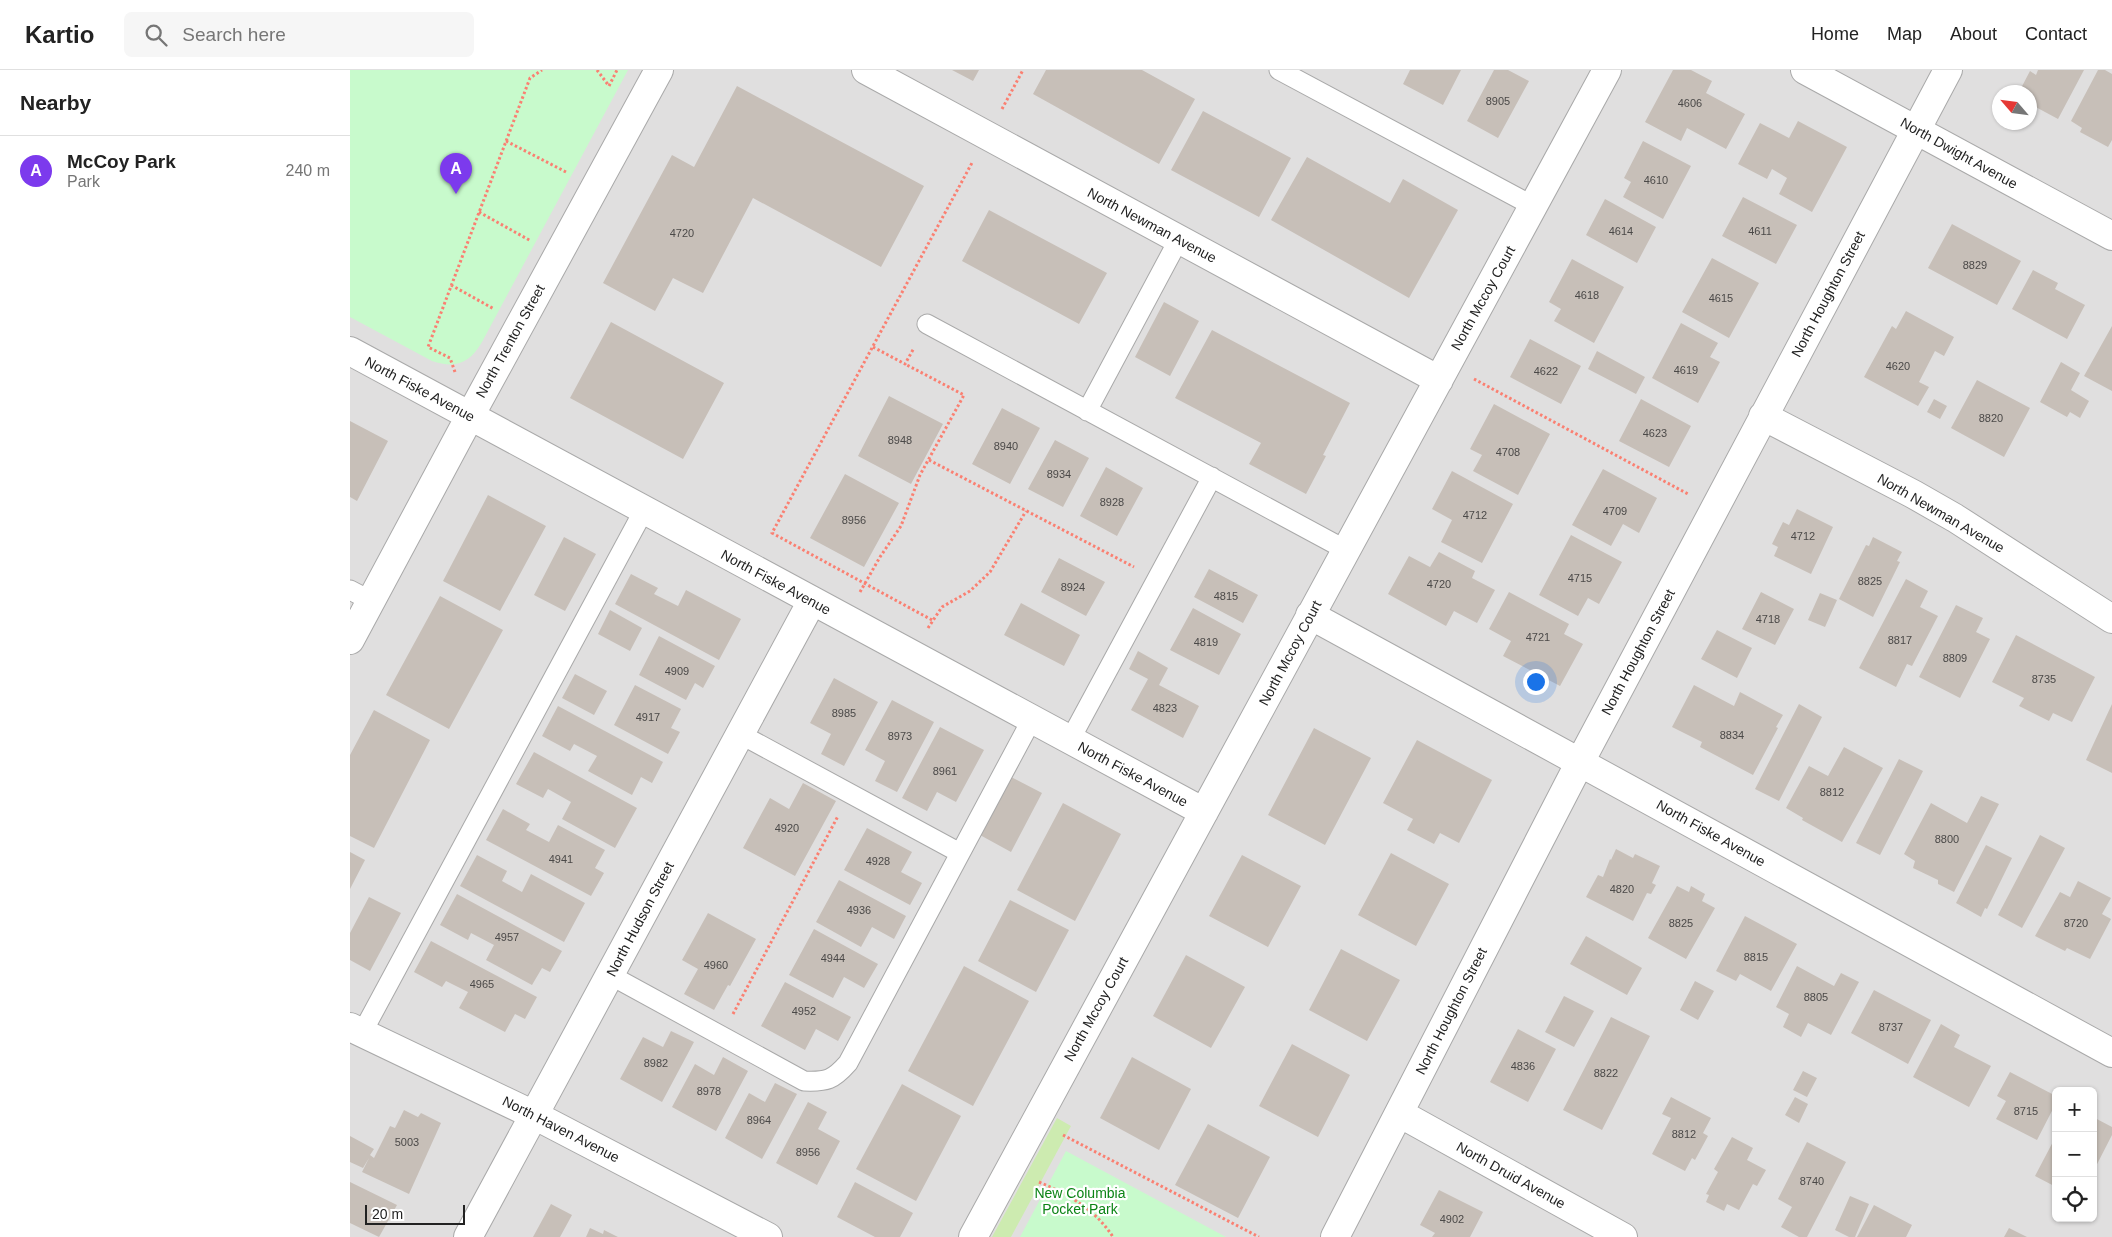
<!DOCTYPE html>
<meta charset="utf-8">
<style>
:root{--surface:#fff;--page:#f6f6f6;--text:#222;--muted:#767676;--line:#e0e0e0;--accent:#7c3aed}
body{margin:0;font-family:Arial,sans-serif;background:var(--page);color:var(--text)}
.controls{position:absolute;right:15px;bottom:15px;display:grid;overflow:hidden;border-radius:8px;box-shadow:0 1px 4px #0004}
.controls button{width:45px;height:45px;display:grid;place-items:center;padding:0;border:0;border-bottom:1px solid var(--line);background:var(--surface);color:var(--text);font:25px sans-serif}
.compass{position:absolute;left:1642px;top:15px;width:45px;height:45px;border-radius:50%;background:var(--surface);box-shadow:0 1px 4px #0004;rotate:298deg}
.scale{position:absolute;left:15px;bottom:12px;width:100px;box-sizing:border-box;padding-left:5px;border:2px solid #222;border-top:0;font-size:14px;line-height:18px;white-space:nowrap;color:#222;-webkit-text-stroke:4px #fff;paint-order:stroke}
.you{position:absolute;left:1185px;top:611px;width:18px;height:18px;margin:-12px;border:4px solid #fff;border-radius:50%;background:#1a73e8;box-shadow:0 0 0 8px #1a73e833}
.badge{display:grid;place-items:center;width:32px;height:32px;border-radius:50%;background:var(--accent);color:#fff;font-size:16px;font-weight:700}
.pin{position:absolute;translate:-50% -41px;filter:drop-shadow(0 1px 2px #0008)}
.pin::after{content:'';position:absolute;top:26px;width:18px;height:15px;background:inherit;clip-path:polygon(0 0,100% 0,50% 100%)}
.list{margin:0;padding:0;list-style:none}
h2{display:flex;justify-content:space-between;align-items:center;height:65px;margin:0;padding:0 20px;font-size:21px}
h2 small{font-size:16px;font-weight:400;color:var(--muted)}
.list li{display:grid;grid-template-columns:32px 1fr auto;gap:15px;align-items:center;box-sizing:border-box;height:70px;padding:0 20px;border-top:1px solid var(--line)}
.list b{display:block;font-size:19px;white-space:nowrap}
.list p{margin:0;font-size:16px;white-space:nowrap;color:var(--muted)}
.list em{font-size:16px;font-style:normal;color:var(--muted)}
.icon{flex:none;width:28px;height:28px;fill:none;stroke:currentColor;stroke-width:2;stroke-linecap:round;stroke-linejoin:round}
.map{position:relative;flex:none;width:1762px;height:1167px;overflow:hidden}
header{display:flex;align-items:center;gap:30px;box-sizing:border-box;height:70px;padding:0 25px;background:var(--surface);border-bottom:1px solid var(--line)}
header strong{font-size:24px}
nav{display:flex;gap:28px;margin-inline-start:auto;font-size:18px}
.search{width:350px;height:45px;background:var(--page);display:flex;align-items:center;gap:12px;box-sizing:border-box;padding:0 18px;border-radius:8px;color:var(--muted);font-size:19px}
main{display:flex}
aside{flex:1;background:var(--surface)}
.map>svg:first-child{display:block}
.residential{fill:#e0dfdf;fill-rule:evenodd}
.grass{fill:#cdebb0}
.park{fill:#c8facc}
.building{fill:#c7bfb8}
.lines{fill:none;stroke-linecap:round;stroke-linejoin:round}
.service-casing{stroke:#a9a9a9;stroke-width:21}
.minor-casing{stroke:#a9a9a9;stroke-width:30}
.path{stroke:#fa8072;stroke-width:3;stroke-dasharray:2.5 2.5;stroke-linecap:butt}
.service{stroke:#fff;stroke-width:19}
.minor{stroke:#fff;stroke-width:28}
.labels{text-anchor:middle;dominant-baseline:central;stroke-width:4.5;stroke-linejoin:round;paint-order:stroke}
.number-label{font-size:11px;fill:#4b4948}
.street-label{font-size:14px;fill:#222;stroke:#fff}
.park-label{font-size:14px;fill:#0c8416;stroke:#fff}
</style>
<header>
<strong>Kartio</strong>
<div class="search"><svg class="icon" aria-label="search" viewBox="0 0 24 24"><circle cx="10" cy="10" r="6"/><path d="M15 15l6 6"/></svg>Search here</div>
<nav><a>Home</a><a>Map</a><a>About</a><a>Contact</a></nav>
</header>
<main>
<aside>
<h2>Nearby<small></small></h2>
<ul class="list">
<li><span class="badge">A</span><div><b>McCoy Park</b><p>Park</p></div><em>240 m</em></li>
</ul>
</aside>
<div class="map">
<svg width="1762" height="1167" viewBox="0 0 1762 1167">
<rect width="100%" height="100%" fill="#f2efe9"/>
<path class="residential" d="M0 0H1762V1167H0ZM1650 22H1680V52H1650ZM1706 1021H1743V1148H1706Z"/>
<path class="grass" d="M707 1048 721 1056 661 1167H642Z"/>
<path class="park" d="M0 0H278L132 272C120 293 106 299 82 291L0 247Z
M716 1081 876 1167H670Z"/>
<path class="building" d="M602 0H629L623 11Z
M696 0H792L845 29 809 94 683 24Z
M1060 0H1111L1093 35 1053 14Z
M1144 0H1158L1179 11 1148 68 1117 51Z
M1323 0H1341L1362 11 1356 23 1395 44 1376 79 1337 58 1331 71 1295 52Z
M1688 0H1734L1708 49 1680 34V22H1669L1680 1 1686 5Z
M1748 0H1755L1762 4V70L1758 77 1730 62 1732 58 1721 51Z
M387 16 574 116 531 197 403 128 353 223 323 208 305 241 253 213 322 85 344 97Z
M853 41 941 88 909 147 821 100Z
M1448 51 1497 77 1462 142 1429 124 1437 108 1422 99 1417 109 1388 94 1410 53 1439 68Z
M1293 71 1341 96 1313 149 1273 127 1281 112 1274 108Z
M957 87 1040 133 1053 109 1108 140 1059 228 921 150Z
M1393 127 1447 155 1426 194 1372 166Z
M1255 129 1306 157 1287 193 1236 165Z
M639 140 757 203 729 254 612 191Z
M1602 154 1671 191 1647 235 1578 198Z
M1362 188 1409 213 1379 268 1332 242Z
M1222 189 1274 217 1244 273 1204 251 1211 239 1199 232Z
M1683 200 1708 213 1705 219 1735 235 1717 269 1662 239Z
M814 232 849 251 820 306 785 287Z
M1556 241 1604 267 1594 286 1585 281 1569 312 1579 317 1568 336 1514 307 1542 256 1546 259Z
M261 252 374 313 333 389 220 328Z
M1331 253 1368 273 1360 287 1370 292 1348 333 1302 308Z
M1762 256V321L1734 306Z
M862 260 1000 333 973 385 976 386 956 424 899 394 911 373 825 328Z
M1180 269 1231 296 1211 334 1160 307Z
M1247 281 1295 307 1286 324 1238 299Z
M1711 292 1730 303 1721 320 1739 331 1730 348 1720 342 1717 347 1690 332Z
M1627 310 1680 338 1654 387 1601 358Z
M539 326 593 354 561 414 508 386Z
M1291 329 1341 356 1319 397 1269 371Z
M1584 329 1597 336 1590 349 1577 342Z
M1144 334 1200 364 1168 425 1123 401 1132 385 1120 379Z
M652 338 690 358 660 414 622 394Z
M0 351 38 371 7 431 0 427Z
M705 370 739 388 713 437 678 419Z
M756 397 793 418 767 466 730 446Z
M1253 399 1307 428 1289 463 1273 454 1261 476 1222 455Z
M1102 401 1163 434 1132 493 1091 472 1102 450 1082 439Z
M495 404 549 433 514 497 460 468Z
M138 425 196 456 150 541 93 511Z
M1447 439 1483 457 1461 504 1424 486 1428 477 1422 474 1433 452 1439 455Z
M1221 465 1272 492 1249 534 1238 528 1228 546 1189 525Z
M214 467 246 484 215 541 184 525Z
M1523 467 1552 482 1547 491 1550 492 1523 547 1489 529 1516 475 1519 476Z
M1089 482 1125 501 1122 508 1145 520 1127 553 1104 541 1096 556 1038 524 1059 486 1080 497Z
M709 488 755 512 736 546 691 522Z
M859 499 908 525 893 553 844 527Z
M281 504 308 518 304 524 328 536 336 520 391 549 369 590 265 534Z
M1556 509 1578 521 1570 537 1588 546 1562 596 1557 594 1546 617 1509 598Z
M1159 522 1219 554 1214 564 1233 574 1210 616 1153 586 1161 571 1139 559Z
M1411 522 1444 539 1425 575 1392 559Z
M1470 523 1487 530 1475 557 1458 550Z
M90 526 153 560 99 659 36 625Z
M671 533 730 565 714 596 654 565Z
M1606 535 1633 548 1626 562 1640 569 1610 628 1569 607Z
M843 538 891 564 869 605 820 580Z
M260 540 292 558 280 581 248 564Z
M1367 560 1402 578 1387 608 1351 589Z
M1666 565 1745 607 1722 652 1703 643 1699 651 1669 636 1674 628 1642 612Z
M309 566 365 596 353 618 345 613 336 630 289 605Z
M788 581 818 598 809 615 849 636 833 668 781 640 798 609 779 599Z
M225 604 257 621 244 645 212 628Z
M484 608 528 632 494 696 471 684 481 664 460 653Z
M285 615 331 639 321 658 330 662 318 684 264 655Z
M1344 615 1384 636 1390 622 1433 645 1426 657 1428 658 1403 705 1350 677 1352 672 1322 657Z
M542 630 584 652 547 722 525 711 535 691 515 680Z
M1449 634 1472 647 1429 731 1405 719Z
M1762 634V703L1736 690Z
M208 636 313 692 302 713 291 707 282 725 238 701 247 686 224 674 220 681 192 666Z
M24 640 80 670 24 778 0 766V685Z
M590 657 634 680 606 732 587 722 577 741 552 728Z
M964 658 1021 688 975 775 918 745Z
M1067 670 1142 710 1109 773 1090 763 1084 774 1057 760 1063 749 1033 733Z
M1494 677 1533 698 1492 772 1452 750 1453 748 1436 738 1459 696 1478 706Z
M184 682 287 738 265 778 212 749 221 732 198 719 193 728 166 714Z
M1549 689 1573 701 1530 785 1506 773Z
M661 707 692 723 661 782 630 765Z
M453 713 486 731 445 806 393 778 420 728 439 739Z
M1631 726 1649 734 1604 822 1588 814V810L1563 798 1565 791 1554 784 1581 733 1617 753Z
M713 733 771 764 725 851 667 820Z
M153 739 180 754 176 760 199 772 208 755 255 780 245 798 254 803 241 826 136 770Z
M517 758 562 782 551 802 572 813 560 835 494 800Z
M1690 765 1715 778 1672 858 1648 845Z
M1636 775 1662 788 1637 839 1635 838 1631 847 1606 833Z
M1266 779 1283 788 1285 784 1310 796 1302 813 1306 815 1301 824 1297 823 1283 851 1236 827 1248 805 1253 807 1260 789 1261 790Z
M0 782 15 790 0 819Z
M1041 783 1099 814 1066 876 1008 845Z
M127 785 157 801 152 811 172 822 181 804 235 833 214 872 110 816Z
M892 785 951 816 918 877 859 846Z
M489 810 556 846 544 869 522 857 511 877 466 852Z
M1728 811 1761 828 1752 844 1761 849 1740 889 1717 878 1715 881 1685 866 1710 822 1720 827Z
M1327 816 1339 822 1341 816 1355 824 1352 831 1365 838 1336 889 1298 868Z
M107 824 212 881 200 902 192 898 182 915 136 890 144 875 121 863 118 870 90 855Z
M19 827 51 843 20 901 0 890V863Z
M660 830 719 860 686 922 628 891Z
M358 843 406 869 380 916 378 915 364 940 334 924 348 899 332 890Z
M1395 846 1447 874 1421 921 1390 904 1386 911 1366 901Z
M464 859 528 894 514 918 494 907 483 928 439 905Z
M1236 866 1292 898 1277 925 1220 894Z
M81 871 187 927 175 949 165 944 155 962 109 938 118 922 96 911 92 917 64 902Z
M991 879 1050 910 1017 971 959 940Z
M836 885 895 917 861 978 803 946Z
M614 896 679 931 623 1036 558 1001Z
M1447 896 1484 916 1491 903 1509 912 1481 965 1458 953 1451 967 1433 957 1439 944 1426 937Z
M1345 911 1364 921 1348 950 1330 940Z
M435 912 501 947 488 971 466 959 455 980 411 956Z
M1524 920 1581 950 1558 994 1501 963Z
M1214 926 1244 941 1224 977 1195 962Z
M1261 947 1300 966 1252 1060 1213 1040Z
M1591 954 1610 965 1604 977 1641 996 1619 1037 1563 1007Z
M1168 959 1206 979 1178 1032 1140 1012Z
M321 961 344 972 312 1032 270 1009 293 967 313 977Z
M942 974 1000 1005 968 1067 909 1036Z
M373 987 398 1001 366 1061 322 1037 345 994 364 1005Z
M782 987 841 1019 809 1080 750 1048Z
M1453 1001 1467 1008 1457 1027 1443 1020Z
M1660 1002 1706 1026V1033L1687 1070 1646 1049 1656 1031 1647 1026Z
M425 1013 447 1024 412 1089 375 1068 399 1023 415 1032Z
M552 1014 611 1046 566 1131 506 1099Z
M1321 1027 1361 1048 1353 1063 1358 1066 1345 1090 1342 1088 1335 1101 1302 1084 1321 1048 1312 1044Z
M1445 1027 1458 1034 1449 1053 1435 1045Z
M458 1032 477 1042 468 1059 490 1071 467 1115 426 1093Z
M54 1040 68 1047 71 1043 91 1053 59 1124 12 1102 19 1088 13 1098 0 1092V1066L24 1079 20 1085 24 1088 40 1056 45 1058Z
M1743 1047 1762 1057V1065L1743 1102Z
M858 1054 920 1087 888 1148 825 1115Z
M1706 1066V1117L1685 1106Z
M1382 1067 1403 1078 1397 1090 1416 1100 1407 1116 1403 1114 1389 1140 1377 1134 1374 1141 1356 1132 1359 1125 1356 1124 1368 1102 1364 1099Z
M1457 1072 1496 1092 1457 1167H1449L1431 1157 1442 1137 1428 1129Z
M0 1112 47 1135 29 1167 0 1153Z
M505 1112 563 1143 550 1167H525L487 1147Z
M1089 1120 1133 1142 1120 1167H1082L1085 1163 1070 1155Z
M1500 1126 1519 1134 1505 1167H1499L1485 1160Z
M201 1134 222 1145 210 1167H183Z
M1524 1135 1562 1155 1556 1167H1507Z
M240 1158 253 1164 254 1160 268 1167H236Z
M1659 1158 1677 1167H1654Z"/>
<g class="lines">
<g class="service-casing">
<path id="service" d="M929 0 1183 136
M577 254 996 480
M737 341 829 169
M0 520 21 531
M390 664 610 783
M720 670 862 407
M260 905 454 1011C477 1012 483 1010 498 993L682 649
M12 963 294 440"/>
</g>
<g class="minor-casing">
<path id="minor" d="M516 0 1089 310
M1455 0 1762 166
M0 281 854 742
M1413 346 1563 424 1605 448 1762 549
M960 545 1762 983
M0 570 120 346 309 0
M0 957 184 1045 418 1167
M1049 1043 1273 1167
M118 1167 462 531
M623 1167 1257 0
M985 1167 1230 692 1598 0"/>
</g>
<path class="path" d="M247 0 259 16 267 0
M652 39 673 0
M156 71 218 103
M129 142 181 171
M101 215 144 239
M523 277 555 294 564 278
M105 302 100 288 78 277 180 8 192 0
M1124 309 1338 424
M579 390 784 497
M510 522 530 487 551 456 570 405 614 325 555 294
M582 550 422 463 623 91
M578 558 592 537 620 521 640 502 676 441
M383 944 488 746
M713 1065 909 1167
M689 1112C719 1125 745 1139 763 1167"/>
<use href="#service" class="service"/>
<use href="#minor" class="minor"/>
</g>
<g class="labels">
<g class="number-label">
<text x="1148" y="31">8905</text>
<text x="1340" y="33">4606</text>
<text x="1306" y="110">4610</text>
<text x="1271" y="161">4614</text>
<text x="1410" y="161">4611</text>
<text x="332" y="163">4720</text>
<text x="1625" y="195">8829</text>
<text x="1237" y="225">4618</text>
<text x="1371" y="228">4615</text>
<text x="1548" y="296">4620</text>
<text x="1336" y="300">4619</text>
<text x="1196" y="301">4622</text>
<text x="1641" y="348">8820</text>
<text x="1305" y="363">4623</text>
<text x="550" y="370">8948</text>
<text x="656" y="376">8940</text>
<text x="1158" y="382">4708</text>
<text x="709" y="404">8934</text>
<text x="762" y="432">8928</text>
<text x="1265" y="441">4709</text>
<text x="1125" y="445">4712</text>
<text x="504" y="450">8956</text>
<text x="1453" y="466">4712</text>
<text x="1230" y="508">4715</text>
<text x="1520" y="511">8825</text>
<text x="1089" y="514">4720</text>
<text x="723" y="517">8924</text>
<text x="876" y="526">4815</text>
<text x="1418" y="549">4718</text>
<text x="1188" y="567">4721</text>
<text x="1550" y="570">8817</text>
<text x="856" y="572">4819</text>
<text x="1605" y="588">8809</text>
<text x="327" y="601">4909</text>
<text x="1694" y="609">8735</text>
<text x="815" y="638">4823</text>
<text x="494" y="643">8985</text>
<text x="298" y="647">4917</text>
<text x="1382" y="665">8834</text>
<text x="550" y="666">8973</text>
<text x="595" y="701">8961</text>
<text x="1482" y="722">8812</text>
<text x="437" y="758">4920</text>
<text x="1597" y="769">8800</text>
<text x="211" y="789">4941</text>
<text x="528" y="791">4928</text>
<text x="1272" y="819">4820</text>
<text x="509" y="840">4936</text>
<text x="1331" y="853">8825</text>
<text x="1726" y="853">8720</text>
<text x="157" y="867">4957</text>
<text x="1406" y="887">8815</text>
<text x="483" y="888">4944</text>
<text x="366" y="895">4960</text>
<text x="132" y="914">4965</text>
<text x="1466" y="927">8805</text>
<text x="454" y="941">4952</text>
<text x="1541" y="957">8737</text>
<text x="306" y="993">8982</text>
<text x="1173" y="996">4836</text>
<text x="1256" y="1003">8822</text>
<text x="359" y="1021">8978</text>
<text x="1676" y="1041">8715</text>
<text x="409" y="1050">8964</text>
<text x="1334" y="1064">8812</text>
<text x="57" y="1072">5003</text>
<text x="458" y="1082">8956</text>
<text x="1462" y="1111">8740</text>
<text x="1102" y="1149">4902</text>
</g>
<g class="street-label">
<text transform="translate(1609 83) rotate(29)">North Dwight Avenue</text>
<text transform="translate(802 155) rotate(28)">North Newman Avenue</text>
<text transform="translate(1478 224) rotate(-62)">North Houghton Street</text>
<text transform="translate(1133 228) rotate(-61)">North Mccoy Court</text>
<text transform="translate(160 271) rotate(-61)">North Trenton Street</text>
<text transform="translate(70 319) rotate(28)">North Fiske Avenue</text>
<text transform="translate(1591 443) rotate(30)">North Newman Avenue</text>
<text transform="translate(426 512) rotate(28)">North Fiske Avenue</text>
<text transform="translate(1288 582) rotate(-62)">North Houghton Street</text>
<text transform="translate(940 583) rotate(-62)">North Mccoy Court</text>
<text transform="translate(783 704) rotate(28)">North Fiske Avenue</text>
<text transform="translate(1361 763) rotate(29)">North Fiske Avenue</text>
<text transform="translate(290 849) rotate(-62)">North Hudson Street</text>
<text transform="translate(746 939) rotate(-61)">North Mccoy Court</text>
<text transform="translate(1101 941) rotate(-63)">North Houghton Street</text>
<text transform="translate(211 1059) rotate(27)">North Haven Avenue</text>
<text transform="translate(1161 1105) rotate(29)">North Druid Avenue</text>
</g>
<g class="park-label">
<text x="730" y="1123">New Columbia<tspan x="730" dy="16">Pocket Park</tspan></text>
</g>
</g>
</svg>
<div class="controls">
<button>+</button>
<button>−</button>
<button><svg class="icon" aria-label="locate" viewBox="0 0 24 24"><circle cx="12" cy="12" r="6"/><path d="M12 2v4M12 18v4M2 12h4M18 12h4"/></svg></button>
</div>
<svg class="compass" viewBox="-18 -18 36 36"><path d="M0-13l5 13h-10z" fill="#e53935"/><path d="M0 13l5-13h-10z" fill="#767676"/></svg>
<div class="scale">20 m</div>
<div class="you"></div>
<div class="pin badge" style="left:106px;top:124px">A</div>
</div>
</main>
